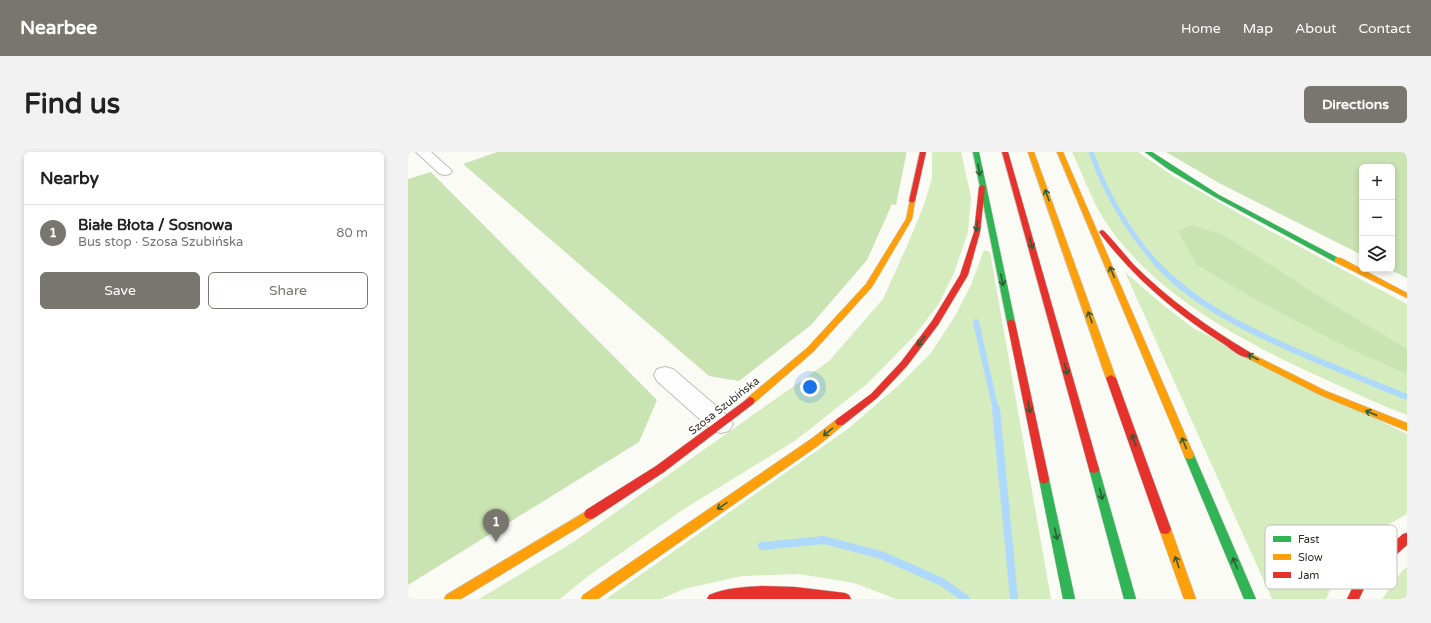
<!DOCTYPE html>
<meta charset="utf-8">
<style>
:root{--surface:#fff;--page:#f2f2f2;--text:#222;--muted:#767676;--line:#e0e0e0;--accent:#78766f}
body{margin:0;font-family:"Varela Round",sans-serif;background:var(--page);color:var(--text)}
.controls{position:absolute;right:12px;top:12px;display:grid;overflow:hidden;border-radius:6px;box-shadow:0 2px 6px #0003}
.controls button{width:36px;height:36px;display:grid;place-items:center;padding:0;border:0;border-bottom:1px solid var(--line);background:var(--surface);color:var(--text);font:20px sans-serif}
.you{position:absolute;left:402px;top:235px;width:14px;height:14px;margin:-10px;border:3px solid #fff;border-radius:50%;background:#1a73e8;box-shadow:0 0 0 6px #1a73e833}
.badge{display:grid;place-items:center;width:26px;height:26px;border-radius:50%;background:var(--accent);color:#fff;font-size:13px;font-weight:700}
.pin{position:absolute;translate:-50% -33px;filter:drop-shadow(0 1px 2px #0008)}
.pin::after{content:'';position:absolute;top:21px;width:14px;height:12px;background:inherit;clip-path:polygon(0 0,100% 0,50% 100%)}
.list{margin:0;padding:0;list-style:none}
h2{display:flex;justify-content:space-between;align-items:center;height:52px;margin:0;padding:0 16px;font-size:17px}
h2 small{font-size:13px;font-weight:400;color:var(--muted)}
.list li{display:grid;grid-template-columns:26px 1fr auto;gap:12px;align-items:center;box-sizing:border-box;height:56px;padding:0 16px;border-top:1px solid var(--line)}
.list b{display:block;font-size:15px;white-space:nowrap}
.list p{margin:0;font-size:13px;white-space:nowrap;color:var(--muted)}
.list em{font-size:13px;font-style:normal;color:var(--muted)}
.actions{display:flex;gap:8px;padding:12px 16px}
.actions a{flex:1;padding:9px 0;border:1px solid var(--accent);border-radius:6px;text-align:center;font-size:14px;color:var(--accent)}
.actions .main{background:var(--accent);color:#fff}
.icon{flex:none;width:22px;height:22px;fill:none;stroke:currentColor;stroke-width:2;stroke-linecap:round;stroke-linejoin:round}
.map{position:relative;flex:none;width:999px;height:447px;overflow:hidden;border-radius:6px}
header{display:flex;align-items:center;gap:24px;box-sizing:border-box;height:56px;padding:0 20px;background:var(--accent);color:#fff}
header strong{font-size:19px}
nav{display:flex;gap:22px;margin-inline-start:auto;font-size:14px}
.intro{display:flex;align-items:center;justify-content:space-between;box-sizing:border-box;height:96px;padding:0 24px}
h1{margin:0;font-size:28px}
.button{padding:10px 18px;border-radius:6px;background:var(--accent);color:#fff;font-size:14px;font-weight:700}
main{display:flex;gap:24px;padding:0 24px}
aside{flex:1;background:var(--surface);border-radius:6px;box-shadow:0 2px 6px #0003}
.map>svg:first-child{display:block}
.green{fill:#d4ecbe}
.forest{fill:#cae3b2}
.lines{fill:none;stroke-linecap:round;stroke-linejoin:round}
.stream-far2{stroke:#afd9fc;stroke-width:5}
.stream-far1{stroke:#afd9fc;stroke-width:6}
.stream{stroke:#afd9fc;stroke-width:8}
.street-casing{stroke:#bfbeb8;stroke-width:2}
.fast-casing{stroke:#bfbeb8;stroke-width:1}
.slow-casing{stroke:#bfbeb8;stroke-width:1}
.jam-casing{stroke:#bfbeb8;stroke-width:1}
.street{fill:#fefefe;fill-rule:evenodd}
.fast{fill:#30b455;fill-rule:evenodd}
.slow{fill:#ff9f0a;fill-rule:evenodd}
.jam{fill:#e5322d;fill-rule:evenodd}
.oneway{stroke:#315d36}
.labels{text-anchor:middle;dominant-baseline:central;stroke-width:3.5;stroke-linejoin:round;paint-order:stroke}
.street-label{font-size:11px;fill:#312e26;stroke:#fff}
.key{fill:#fff;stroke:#c1c0be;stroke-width:1}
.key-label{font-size:11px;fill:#312e26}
</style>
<header>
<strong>Nearbee</strong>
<nav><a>Home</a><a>Map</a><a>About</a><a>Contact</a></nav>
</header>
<div class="intro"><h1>Find us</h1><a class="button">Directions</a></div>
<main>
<aside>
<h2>Nearby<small></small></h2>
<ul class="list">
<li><span class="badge">1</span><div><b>Białe Błota / Sosnowa</b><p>Bus stop · Szosa Szubińska</p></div><em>80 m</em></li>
</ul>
<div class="actions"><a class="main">Save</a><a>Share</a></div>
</aside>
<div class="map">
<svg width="999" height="447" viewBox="0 0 999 447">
<rect width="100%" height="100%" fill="#fbfbf6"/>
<path class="green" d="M524 0H553L563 45 560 80 546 121 530 153 507 183 460 231 388 288 276 357 180 424 152 447H71L167 389 421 209 475 147 501 89 516 53 524 26Z
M664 0H730L765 24 853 74 999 152V263C972 253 947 241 921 229 839 192 745 144 695 66 683 46 674 21 664 0Z
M576 98 582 100 643 447H488L446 431 391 422 334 424 276 437 253 447H198L441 276 492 232 523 201 547 164 563 133Z
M717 120 755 153 785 176 999 282V362L967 380 936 407 918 447H864Z
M999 415V447H974L994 419Z"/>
<path class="forest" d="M89 0H498V3L488 53 484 52 459 108 403 173 331 229 301 224 55 12Z
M758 0H999V126L981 117H984V15H954V103L811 31Z
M23 20 249 248 231 290 0 433V27Z
M784 73 817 84 917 148 999 197V222L942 197 845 146 789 113 770 79Z"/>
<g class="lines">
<path class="stream-far2" d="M683 0C698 42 720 80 750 113"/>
<path class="stream-far1" d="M749 112C793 160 864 189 923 214 948 224 973 235 999 245
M568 170 588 258"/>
<path class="stream" d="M588 257 606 447
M354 394 416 388 473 403 534 430 558 447"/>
<g class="street-casing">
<path id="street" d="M8 0H23L44 19 42 22 37 23 32 22Z
M257 215 265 217 321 265 325 272 321 279 313 281 305 279 249 229 246 223 249 217Z"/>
</g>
<g class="fast-casing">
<path id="fast" d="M565 0H571L607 170 603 173 599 170Z
M737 0H744L811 43 934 108 930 110H927L807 45 760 17Z
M781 299 785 300 786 303 848 447H836L776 303 777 300Z
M686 313 690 314 691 317 728 447H716L681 317 682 314Z
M636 322 640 324 641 327 667 447H655L631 327 632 324Z"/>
</g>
<g class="slow-casing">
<path id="slow" d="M620 0H626L708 226 706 228 703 229 698 226Z
M649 0H655L786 303 785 306 781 307 777 306 776 303Z
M502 48 507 49 504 67 464 135 405 200 345 252H339L337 249 339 246 399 196 458 132 498 67Z
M927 106H933L999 141V146L927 110Z
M840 200 918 239 999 271V279L912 243 837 205 836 203Z
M432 266 435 267 437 270 435 273 411 293 190 447H173L175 443 403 287 429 267Z
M182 357 186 358 188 362 186 366 53 447H36L38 443Z
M757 372 761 373 763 377 788 447H776L751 377 753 373Z"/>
</g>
<g class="jam-casing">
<path id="jam" d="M512 0H518L507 49 504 51 501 49Z
M594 0H600L691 317 690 320 686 321 682 320 681 317Z
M574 33 577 35 572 80 560 123 530 173 499 214 469 246 435 273H429L427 270 429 267 463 242 493 210 524 169 552 123 566 80 571 35Z
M694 78 696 79C707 90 716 102 726 113 761 148 801 176 843 201L844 203 843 205C835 208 823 197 816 192 768 162 725 125 691 80Z
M603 167 607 170 641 327 640 330 636 332 632 330 631 327 599 170Z
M703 223 708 226 763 377 761 381 757 382 753 381 751 377 698 226Z
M342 245 345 246 347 249 345 252 256 320 186 366 182 367 178 366 176 362 178 358 248 314Z
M999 381V393L960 428 951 447H939L952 420 995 382Z
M354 434 387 435 437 441 441 443 443 447H299L301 443C317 436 337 435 354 434Z"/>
</g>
<use href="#street" class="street"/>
<use href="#fast" class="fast"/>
<use href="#slow" class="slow"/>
<use href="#jam" class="jam"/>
</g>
<defs><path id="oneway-shaft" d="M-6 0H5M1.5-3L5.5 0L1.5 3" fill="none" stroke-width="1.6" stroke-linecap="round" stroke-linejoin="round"/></defs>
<g class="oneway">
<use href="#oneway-shaft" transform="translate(571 18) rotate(80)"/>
<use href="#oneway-shaft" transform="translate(639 43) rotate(-110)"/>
<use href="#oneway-shaft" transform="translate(569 74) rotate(97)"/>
<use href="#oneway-shaft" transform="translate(623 91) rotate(74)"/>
<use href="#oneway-shaft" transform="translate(704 120) rotate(-113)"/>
<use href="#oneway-shaft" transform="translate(594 128) rotate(78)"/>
<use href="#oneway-shaft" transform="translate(682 165) rotate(-110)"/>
<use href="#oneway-shaft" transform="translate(513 189) rotate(127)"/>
<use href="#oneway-shaft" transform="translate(845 205) rotate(-153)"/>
<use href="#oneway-shaft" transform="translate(658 217) rotate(75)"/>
<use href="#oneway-shaft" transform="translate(621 255) rotate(78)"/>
<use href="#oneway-shaft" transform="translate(963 261) rotate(-157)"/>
<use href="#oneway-shaft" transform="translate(420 280) rotate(141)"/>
<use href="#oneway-shaft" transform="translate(726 288) rotate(-109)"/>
<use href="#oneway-shaft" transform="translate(776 291) rotate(-113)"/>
<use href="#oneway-shaft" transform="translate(693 342) rotate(75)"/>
<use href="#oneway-shaft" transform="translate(314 354) rotate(146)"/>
<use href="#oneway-shaft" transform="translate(648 382) rotate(78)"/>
<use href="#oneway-shaft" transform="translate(769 410) rotate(-109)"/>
<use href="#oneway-shaft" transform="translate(827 411) rotate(-113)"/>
</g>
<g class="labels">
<g class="street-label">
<text transform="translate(316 254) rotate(-38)">Szosa Szubińska</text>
</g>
</g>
<rect x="857" y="373" width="132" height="64" rx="6" class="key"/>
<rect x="865" y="384" width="18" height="6" fill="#30b455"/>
<rect x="865" y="402" width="18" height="6" fill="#ff9f0a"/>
<rect x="865" y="420" width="18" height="6" fill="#e5322d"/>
<g class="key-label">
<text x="890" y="391">Fast</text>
<text x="890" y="409">Slow</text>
<text x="890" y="427">Jam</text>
</g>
</svg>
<div class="controls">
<button>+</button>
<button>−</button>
<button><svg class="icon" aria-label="layers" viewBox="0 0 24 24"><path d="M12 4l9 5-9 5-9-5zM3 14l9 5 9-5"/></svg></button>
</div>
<div class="you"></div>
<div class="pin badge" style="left:88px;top:390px">1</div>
</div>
</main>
